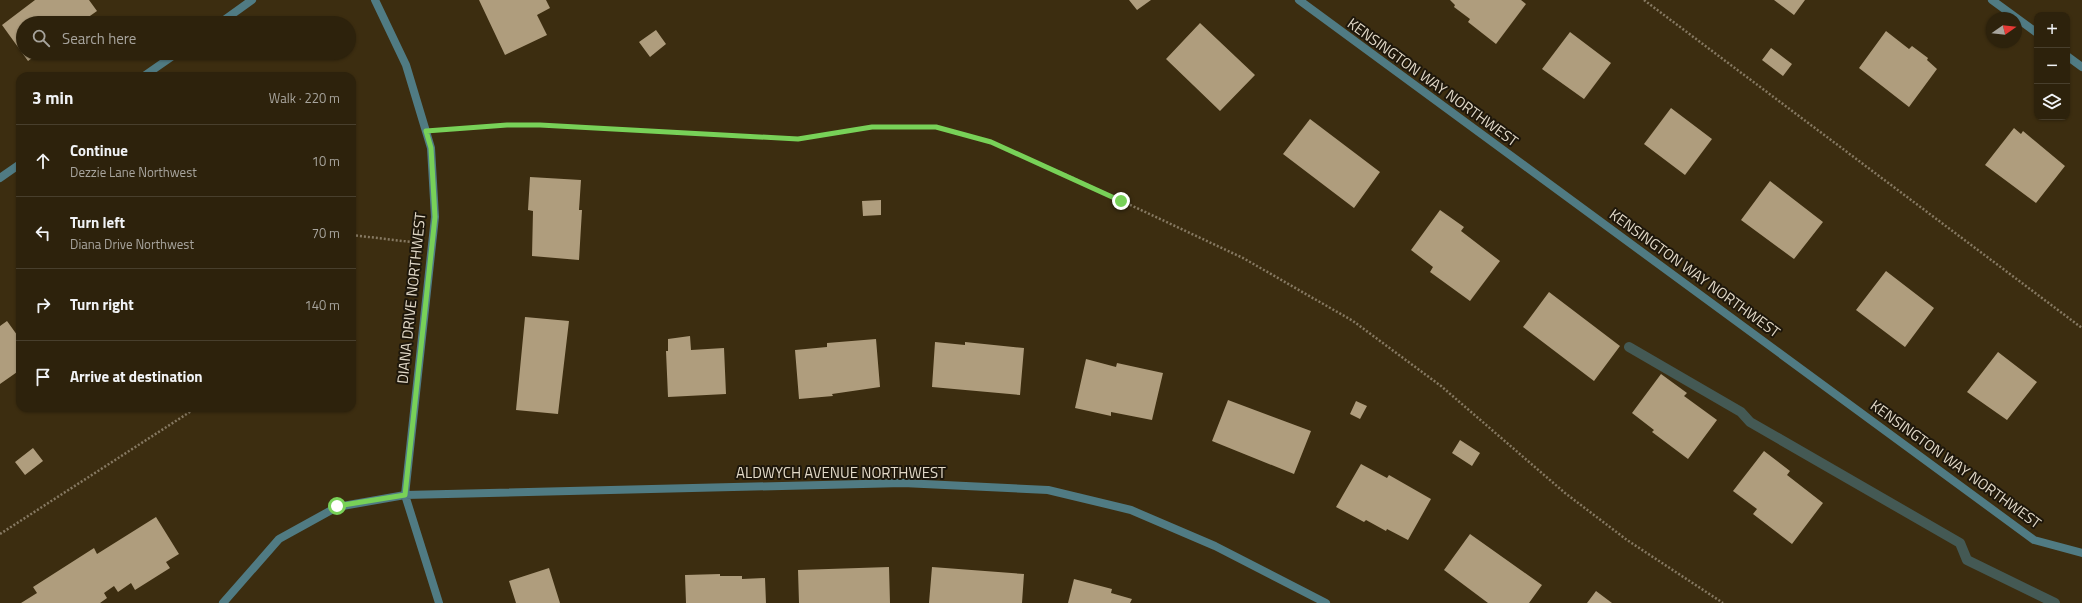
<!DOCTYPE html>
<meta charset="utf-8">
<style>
:root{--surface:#2d220c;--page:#392f1a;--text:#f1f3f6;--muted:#a7a49d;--line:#483f2d}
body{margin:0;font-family:"Titillium Web",sans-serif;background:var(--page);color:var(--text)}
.controls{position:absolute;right:12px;top:12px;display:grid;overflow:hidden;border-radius:8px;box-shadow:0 1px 3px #0004}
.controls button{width:36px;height:36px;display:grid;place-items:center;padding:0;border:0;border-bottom:1px solid var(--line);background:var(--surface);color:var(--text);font:20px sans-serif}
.compass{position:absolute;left:1986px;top:12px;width:36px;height:36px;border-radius:50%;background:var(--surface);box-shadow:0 1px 3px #0004;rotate:76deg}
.stop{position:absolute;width:12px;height:12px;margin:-9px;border:3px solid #78d158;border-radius:50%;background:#fff}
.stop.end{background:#78d158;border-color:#fff;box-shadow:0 1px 4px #0008}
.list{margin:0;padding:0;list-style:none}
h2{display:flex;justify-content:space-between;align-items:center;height:52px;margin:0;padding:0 16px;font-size:17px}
h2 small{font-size:13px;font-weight:400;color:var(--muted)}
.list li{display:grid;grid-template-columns:26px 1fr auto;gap:12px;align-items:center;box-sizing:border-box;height:72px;padding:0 16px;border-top:1px solid var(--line)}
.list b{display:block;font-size:15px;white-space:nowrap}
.list p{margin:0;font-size:13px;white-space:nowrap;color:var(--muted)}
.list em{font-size:13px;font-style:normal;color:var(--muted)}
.icon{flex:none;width:22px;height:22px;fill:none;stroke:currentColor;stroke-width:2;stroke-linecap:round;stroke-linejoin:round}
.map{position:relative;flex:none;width:2082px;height:603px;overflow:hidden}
.search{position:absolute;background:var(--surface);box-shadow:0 1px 3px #0004;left:16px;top:16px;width:340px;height:44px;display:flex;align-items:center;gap:10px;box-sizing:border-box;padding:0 14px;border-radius:22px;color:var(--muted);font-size:15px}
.panel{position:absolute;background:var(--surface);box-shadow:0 1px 3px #0004;left:16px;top:72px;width:340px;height:340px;border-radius:12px}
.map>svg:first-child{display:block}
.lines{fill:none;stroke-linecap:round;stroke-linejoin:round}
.stream{stroke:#445954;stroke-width:10}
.building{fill:#af9d7d}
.path{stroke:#867962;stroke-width:2.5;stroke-dasharray:2 2;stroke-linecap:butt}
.service{stroke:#507b83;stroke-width:8}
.minor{stroke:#507b83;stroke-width:8}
.route{stroke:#78d158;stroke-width:5}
.labels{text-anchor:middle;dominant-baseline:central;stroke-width:4;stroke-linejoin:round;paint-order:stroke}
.street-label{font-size:15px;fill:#e2d9c8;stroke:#1e170b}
</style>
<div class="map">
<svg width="2082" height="603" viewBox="0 0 2082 603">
<rect width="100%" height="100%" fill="#3c2d10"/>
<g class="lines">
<path class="stream" d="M1629 347 1741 412 1750 422 1960 543 1967 560 2055 603"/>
</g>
<path class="building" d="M35 0H89L97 11 80 23H23V53H39L28 61 2 25Z
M479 0H546L550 8 537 15 547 35 505 55Z
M1129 0H1151L1137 10Z
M1450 0H1521L1526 4 1496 44 1468 22 1470 19 1454 7 1455 5Z
M1774 0H1805L1794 15Z
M1200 23 1255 75 1220 111 1166 59Z
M656 30 666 44 650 57 639 42Z
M1886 31 1909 49 1912 46 1928 58 1927 60 1937 69 1909 107 1859 68Z
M1570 32 1611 63 1584 99 1542 69Z
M1771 48 1792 64 1783 76 1762 60Z
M1671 108 1712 139 1685 175 1644 144Z
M1310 119 1380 172 1354 208 1283 154Z
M2014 128 2021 134 2023 131 2065 166 2036 203 1985 165Z
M530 177 581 180 579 210H582L579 260 532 256 533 211 528 210Z
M1770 181 1823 222 1794 259 1741 220Z
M881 200V215L863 216 862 201Z
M1440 210 1464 227 1461 231 1500 261 1470 301 1430 272 1433 267 1411 250Z
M1886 271 1934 308 1905 347 1856 310Z
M1549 292 1620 346 1594 381 1523 327Z
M525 317 569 321 558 414 516 410Z
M7 321 20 339V370L0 384V326Z
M690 336 691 350 724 348 726 394 668 397 666 351H668V339Z
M876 339 880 387 832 394 833 396 799 399 795 350 827 347V343Z
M935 342 965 345V342L1024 348 1020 395 932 387Z
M1998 352 2037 382 2007 420 1967 392Z
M1086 359 1116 367 1117 363 1163 373 1152 420 1111 412V416L1075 408Z
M1661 374 1687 393 1684 396 1717 420 1688 459 1652 432 1654 430 1632 413Z
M1228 400 1311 431 1294 474 1212 441Z
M1356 401 1367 406 1360 419 1350 414Z
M1460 440 1480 453 1472 466 1452 453Z
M33 448 43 461 25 475 15 462Z
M1764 451 1790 471 1787 475 1823 503 1792 544 1753 514 1757 509 1733 491Z
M1361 464 1387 478 1389 475 1431 499 1408 540 1387 529 1386 531 1366 520 1364 522 1336 507Z
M156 517 179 554 166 562 170 568 135 590 131 583 118 592 114 586 104 593 107 598 100 603H21L37 593 33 587 94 548 97 554Z
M1470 534 1542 585 1529 603H1488L1444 570Z
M889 567 890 603H799L798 570Z
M932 567 1024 574 1022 603H929Z
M549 568 560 603H516L509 581Z
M720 574V576H742V579L765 578 766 603H686L685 575Z
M1074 579 1112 589 1111 593 1132 599 1130 603H1068Z
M1596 591 1612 603H1587Z"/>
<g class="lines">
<path class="path" d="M1644 0 2082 328
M447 129 507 125H540L798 139 872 127H936L991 142 1073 178 1243 258 1353 321 1441 386 1565 493 1627 540 1723 603
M352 235 411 242
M0 534 196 408"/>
<path class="service" d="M223 603 279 539 337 507 405 495"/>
<path class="minor" d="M375 0 406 65 431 148 435 217 405 495 439 603
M1299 0 2034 540 2082 553
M1992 0 2037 33
M220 23 252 0
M2067 56 2082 67
M144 76 177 53
M0 178 20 164
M405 495 903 483 1048 490 1131 510 1215 546 1326 603"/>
</g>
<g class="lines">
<path class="route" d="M337 506 405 495 435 217 431 148 426 131 507 125H540L798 139 872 127H936L991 142 1121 201"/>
</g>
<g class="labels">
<g class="street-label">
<text transform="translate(1433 82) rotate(36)">KENSINGTON WAY NORTHWEST</text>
<text transform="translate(1695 273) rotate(36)">KENSINGTON WAY NORTHWEST</text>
<text transform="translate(411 298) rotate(-84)">DIANA DRIVE NORTHWEST</text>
<text transform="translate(1956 464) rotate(36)">KENSINGTON WAY NORTHWEST</text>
<text x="841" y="472">ALDWYCH AVENUE NORTHWEST</text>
</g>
</g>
</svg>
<div class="controls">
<button>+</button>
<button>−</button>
<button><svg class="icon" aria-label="layers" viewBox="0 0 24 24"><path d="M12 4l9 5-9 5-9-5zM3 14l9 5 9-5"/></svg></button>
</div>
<svg class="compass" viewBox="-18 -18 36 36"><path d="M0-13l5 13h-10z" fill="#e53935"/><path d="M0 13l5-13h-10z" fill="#a7a49d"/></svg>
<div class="stop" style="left:337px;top:506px"></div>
<div class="stop end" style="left:1121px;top:201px"></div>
<div class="search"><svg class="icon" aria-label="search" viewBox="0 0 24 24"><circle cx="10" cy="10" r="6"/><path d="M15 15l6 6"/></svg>Search here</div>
<section class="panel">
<h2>3 min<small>Walk · 220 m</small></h2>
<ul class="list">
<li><svg class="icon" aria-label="ahead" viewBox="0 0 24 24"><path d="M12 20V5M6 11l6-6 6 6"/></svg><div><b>Continue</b><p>Dezzie Lane Northwest</p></div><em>10 m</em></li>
<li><svg class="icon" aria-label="left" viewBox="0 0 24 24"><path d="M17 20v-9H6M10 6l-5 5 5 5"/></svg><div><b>Turn left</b><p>Diana Drive Northwest</p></div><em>70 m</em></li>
<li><svg class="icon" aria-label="right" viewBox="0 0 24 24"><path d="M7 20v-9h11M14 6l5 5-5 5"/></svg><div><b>Turn right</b></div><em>140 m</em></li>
<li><svg class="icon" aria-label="arrive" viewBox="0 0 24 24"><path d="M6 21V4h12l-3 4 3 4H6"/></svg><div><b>Arrive at destination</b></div></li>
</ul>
</section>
</div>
